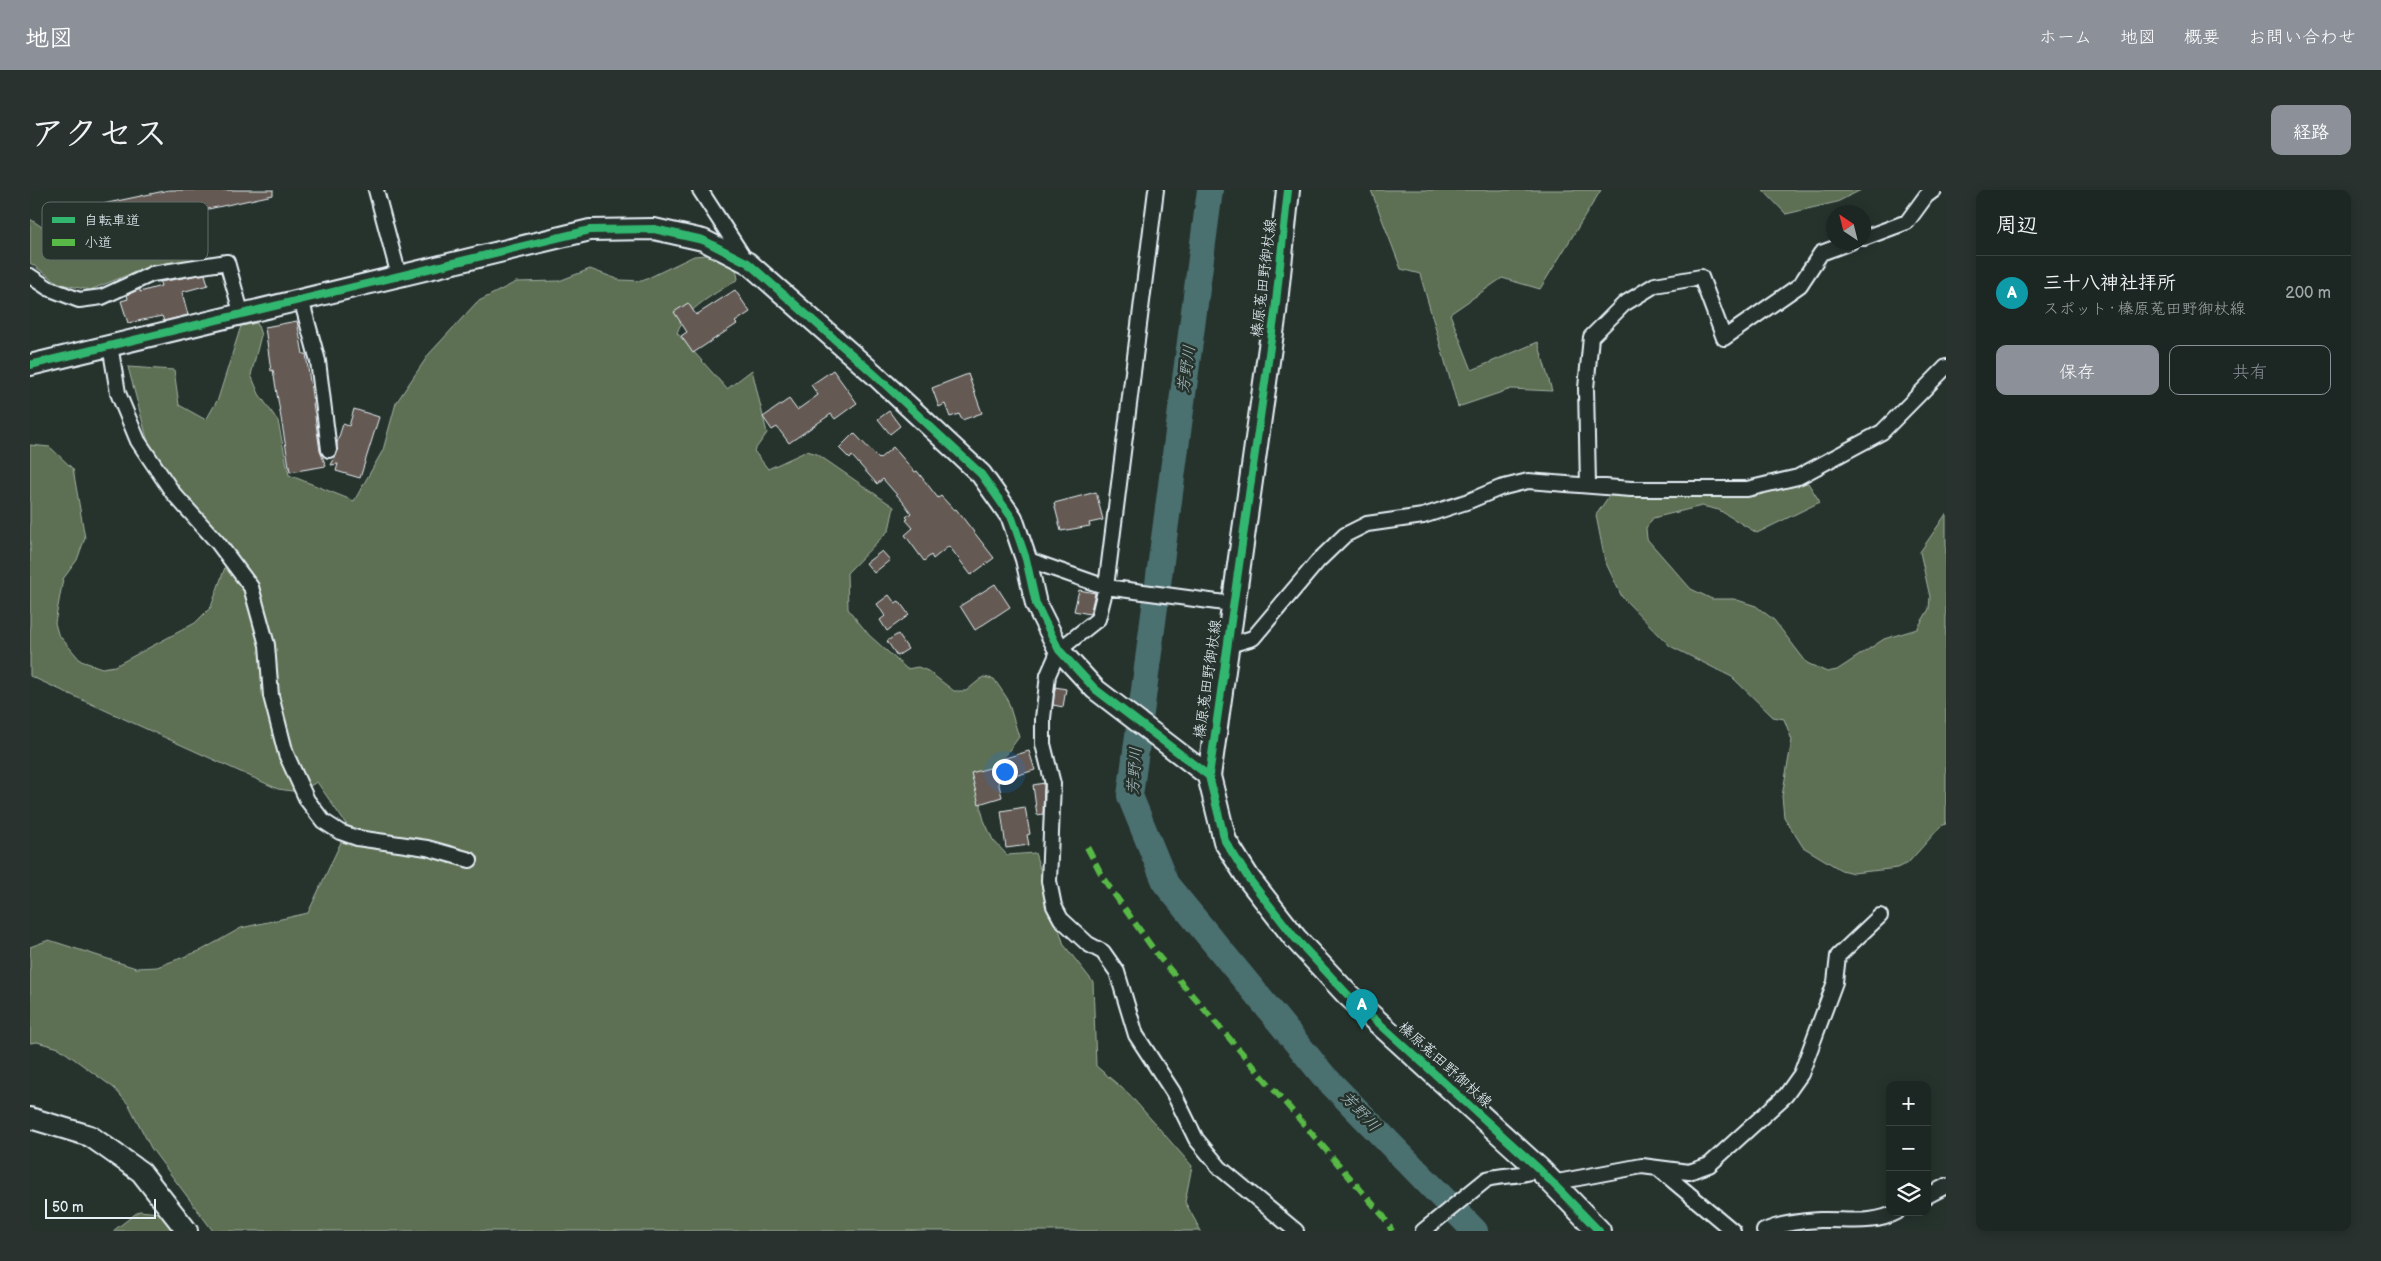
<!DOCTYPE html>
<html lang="ja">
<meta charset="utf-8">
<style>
:root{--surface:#1c2622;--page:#29322f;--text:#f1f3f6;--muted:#a0a5a5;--line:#3a4340;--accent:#8c9099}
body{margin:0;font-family:"Balsamiq Sans","Klee One",sans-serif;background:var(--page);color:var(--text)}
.controls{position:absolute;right:15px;bottom:15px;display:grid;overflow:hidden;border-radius:10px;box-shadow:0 2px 12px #0003}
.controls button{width:45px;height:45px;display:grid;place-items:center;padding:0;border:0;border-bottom:1px solid var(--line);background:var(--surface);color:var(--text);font:25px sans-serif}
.compass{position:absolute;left:1796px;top:15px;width:45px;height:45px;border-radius:50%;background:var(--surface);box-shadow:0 2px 12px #0003;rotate:325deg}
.scale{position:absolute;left:15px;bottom:12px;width:111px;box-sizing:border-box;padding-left:5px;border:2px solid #e8f1f8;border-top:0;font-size:14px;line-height:18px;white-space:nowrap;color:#e8f1f8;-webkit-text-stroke:4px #26332d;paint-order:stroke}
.you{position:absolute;left:974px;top:581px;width:18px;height:18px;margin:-12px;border:4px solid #fff;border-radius:50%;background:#1a73e8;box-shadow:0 0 0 8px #1a73e833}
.badge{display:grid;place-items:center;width:32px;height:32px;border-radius:50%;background:var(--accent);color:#fff;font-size:16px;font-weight:700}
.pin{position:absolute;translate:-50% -41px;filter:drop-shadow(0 1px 2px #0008)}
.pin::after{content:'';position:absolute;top:26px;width:18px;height:15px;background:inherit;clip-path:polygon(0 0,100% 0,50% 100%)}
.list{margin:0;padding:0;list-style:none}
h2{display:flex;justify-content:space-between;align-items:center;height:65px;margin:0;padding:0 20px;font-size:21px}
h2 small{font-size:16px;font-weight:400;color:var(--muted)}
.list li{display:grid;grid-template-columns:32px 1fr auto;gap:15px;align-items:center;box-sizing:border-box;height:75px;padding:0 20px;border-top:1px solid var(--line)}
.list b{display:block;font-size:19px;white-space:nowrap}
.list p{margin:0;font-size:16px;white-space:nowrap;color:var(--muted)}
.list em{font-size:16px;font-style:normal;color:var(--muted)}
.actions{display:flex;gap:10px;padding:15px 20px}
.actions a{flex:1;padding:11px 0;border:1px solid var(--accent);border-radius:10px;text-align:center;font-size:18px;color:var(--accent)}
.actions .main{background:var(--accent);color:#fff}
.icon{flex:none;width:28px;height:28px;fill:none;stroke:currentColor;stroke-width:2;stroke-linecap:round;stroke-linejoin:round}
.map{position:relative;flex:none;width:1916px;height:1041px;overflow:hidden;border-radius:10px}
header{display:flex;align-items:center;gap:30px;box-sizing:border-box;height:70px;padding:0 25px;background:var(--accent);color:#fff}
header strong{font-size:24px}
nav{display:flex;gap:28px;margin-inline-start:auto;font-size:18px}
.intro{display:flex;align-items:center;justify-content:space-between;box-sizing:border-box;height:120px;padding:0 30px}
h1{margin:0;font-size:35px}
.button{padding:12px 22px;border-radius:10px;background:var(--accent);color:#fff;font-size:18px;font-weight:700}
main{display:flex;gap:30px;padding:0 30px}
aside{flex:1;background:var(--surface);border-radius:10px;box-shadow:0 2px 12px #0003}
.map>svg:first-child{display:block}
.green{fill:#5d7052;stroke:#a2b0a5}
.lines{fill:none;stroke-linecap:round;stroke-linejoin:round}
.river{stroke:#4b6f70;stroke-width:26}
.building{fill:#655a53;stroke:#e8f1f8}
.street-casing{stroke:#e8f1f8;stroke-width:18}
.secondary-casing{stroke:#e8f1f8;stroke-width:24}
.primary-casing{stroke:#e8f1f8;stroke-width:26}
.street{stroke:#26332d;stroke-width:14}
.secondary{stroke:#26332d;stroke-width:20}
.primary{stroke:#26332d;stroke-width:22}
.quiet{stroke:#58b947;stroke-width:6;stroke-dasharray:12 6;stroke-linecap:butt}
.cycleway-casing{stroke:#26332d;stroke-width:11}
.cycleway{stroke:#33b770;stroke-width:8}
.labels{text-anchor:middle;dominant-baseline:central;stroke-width:5;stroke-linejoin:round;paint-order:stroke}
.street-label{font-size:15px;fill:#e8f1f8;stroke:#26332d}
.water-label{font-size:16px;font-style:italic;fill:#a9bdc2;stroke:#26332d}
.key{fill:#26332d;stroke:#606c6a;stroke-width:1}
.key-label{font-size:14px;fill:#e8f1f8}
</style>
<header>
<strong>地図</strong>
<nav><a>ホーム</a><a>地図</a><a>概要</a><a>お問い合わせ</a></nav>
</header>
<div class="intro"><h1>アクセス</h1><a class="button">経路</a></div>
<main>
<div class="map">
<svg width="1916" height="1041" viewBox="0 0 1916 1041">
<rect width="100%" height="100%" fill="#26332d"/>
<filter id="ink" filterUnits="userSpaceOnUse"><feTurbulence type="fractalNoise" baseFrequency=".02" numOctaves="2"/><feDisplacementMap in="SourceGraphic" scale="10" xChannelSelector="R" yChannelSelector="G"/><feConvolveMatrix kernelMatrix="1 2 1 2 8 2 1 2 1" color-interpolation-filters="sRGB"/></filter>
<g filter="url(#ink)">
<path class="green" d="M1341 0H1571L1510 99 1472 88 1420 124 1442 180 1508 152 1522 201 1481 199 1428 217 1390 84 1371 79Z
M1733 0H1831L1807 12 1756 24Z
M0 29 54 65 132 48 169 68 110 80 60 100 30 94 0 73Z
M687 64 706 78 708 89C687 103 655 118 647 143L697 199 722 180 737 243 724 261 738 279 777 261 787 264 864 317 859 340 817 383 818 419 839 445 877 479 888 477 898 481 924 501H936L953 487 964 489 977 508 989 547 953 596 951 619 954 630 963 650 977 665 1005 663 1034 755 1063 792 1066 876 1099 904 1162 976 1155 1012 1171 1041H183L121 958 99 915 84 898 29 858 7 852 0 853V757L19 750 106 778 127 777 172 760 211 738 278 723 318 637 287 592 269 602 248 599 0 486V255L20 257 43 279 55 348 47 370 33 389 25 433 28 444 51 471 72 478 85 476 165 433 181 417 199 366 127 286 98 177 144 180 149 215 176 230 188 209 211 136 227 133 231 145 221 185 229 204 248 231 259 285 324 311 353 260 366 213 399 164 447 112 486 92 529 91 560 79 590 90 612 91 664 66Z
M1778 293 1790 312 1727 343 1689 320 1672 316 1623 328 1616 338 1617 349 1661 399 1682 409H1704L1726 416 1744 430 1777 473 1797 482 1807 480 1854 449 1887 439 1899 419 1900 407 1890 362 1916 324V634L1911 636 1878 673 1868 678 1823 683 1811 680 1773 657 1754 627 1752 606 1762 550 1754 529 1743 527 1702 487 1640 456 1592 407 1575 371 1566 325 1579 306H1722Z
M109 1021 130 1023 145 1041H83Z"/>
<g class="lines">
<path class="river" d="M1180 0 1100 606 1136 694 1293 885 1445 1041"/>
</g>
<path class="building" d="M139 0H243V5L45 48 40 21Z
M175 84 178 95 152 102 158 125 134 131 132 126 98 133 91 111 98 109 97 105 110 99V102L131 96 130 92Z
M705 100 720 122 705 132 707 134 663 163 651 146 657 142 644 122 658 113 666 125Z
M267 131 273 164H276L290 261 296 276 260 282 243 180 241 181 235 137Z
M803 180 827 213 805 229 801 224 759 253 747 237 742 240 733 227 759 209 767 220 788 205 781 195Z
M938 184 952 223 932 230 929 224 920 227 915 214 909 217 902 198Z
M324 219 349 227 330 288 306 281 308 274 301 275 307 263V253L313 234 319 236Z
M859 221 870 236 860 244 848 229Z
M824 243 849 269 863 257 885 282 887 281 908 308 911 306 924 320 926 319 964 368 941 385 919 356 903 369 901 365 894 371 875 345 883 338 876 330 878 329 876 327 881 323 873 312 853 289 847 294 822 266 820 269 809 258Z
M1066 302 1073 330 1059 333 1060 336 1031 341 1024 313Z
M852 361 860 370 844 383 836 373Z
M965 394 980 417 945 440 930 416Z
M1049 400 1065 403 1060 424 1044 421Z
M859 405 865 413 869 411 879 425 857 441 850 430 855 426 847 414Z
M868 444 878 459 867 466 857 451Z
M1025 497 1036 499 1033 517 1023 515Z
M999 561 1005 580 968 591 972 607 949 614 941 583 967 576 965 571Z
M1014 593 1013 624 1007 625 1003 595Z
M995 617 1000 644 997 645 999 655 976 658 971 621Z"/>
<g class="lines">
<g class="street-casing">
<path id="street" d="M346 0 369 86
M670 0 716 71
M1126 0 1076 397 1068 429 1029 460 1018 485 1013 528V554L1023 594 1019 691 1024 716 1031 729 1058 754 1073 762 1087 782 1106 845 1143 902 1166 949 1190 978 1266 1041
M1834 48 1877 32 1896 6 1904 0
M0 86 18 98 49 110 72 107 122 84 197 72 211 122
M271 109 288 171 299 260
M80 155 88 203 108 251 143 303 188 353 221 397 237 455 241 506 256 564 277 610 293 631 310 642 327 648 397 658 440 670
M1558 295 1556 198 1561 147 1594 114 1625 95 1671 87 1694 148 1770 95 1791 63 1821 52
M996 369 1076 397 1202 414
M1196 456 1223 448 1288 371 1315 345 1337 334 1393 326 1439 311 1470 298 1498 291 1601 299H1717L1768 287 1852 242 1916 177
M1629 979 1703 1041
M1522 993 1612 976 1659 982 1679 975 1756 905 1771 884 1805 792 1808 766 1850 726
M1897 1006 1916 996
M1393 1041 1457 989C1475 984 1492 987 1509 979
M1734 1041C1752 1033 1771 1031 1790 1030 1816 1029 1843 1035 1867 1022"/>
</g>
<g class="secondary-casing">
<path id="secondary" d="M0 175 560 40 624 39 673 50 718 73 844 184 951 284 982 328 996 369 1006 414 1029 460 1065 499 1179 586
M0 928 60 946 111 982 157 1041"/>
</g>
<g class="primary-casing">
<path id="primary" d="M1258 0 1245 122 1179 586 1195 651 1219 689 1265 748 1317 804 1509 979 1569 1041"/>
</g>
<use href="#street" class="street"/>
<use href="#secondary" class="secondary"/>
<use href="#primary" class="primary"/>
<path class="quiet" d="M1057 657 1075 691 1129 767 1354 1027 1362 1041"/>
<g class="cycleway-casing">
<path id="cycleway" d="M1258 0 1245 122 1179 586 1195 651 1219 689 1265 748 1317 804 1509 979 1569 1041
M0 175 560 40 624 39 673 50 718 73 844 184 951 284 982 328 996 369 1006 414 1029 460 1065 499 1179 586"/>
</g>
<use href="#cycleway" class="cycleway"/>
</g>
</g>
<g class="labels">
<g class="street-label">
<text transform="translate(1234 88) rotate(-83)">榛原菟田野御杖線</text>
<text transform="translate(1178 489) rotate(-82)">榛原菟田野御杖線</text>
<text transform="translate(1415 875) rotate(42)">榛原菟田野御杖線</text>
</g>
<g class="water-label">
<text transform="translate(1157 179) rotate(-82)">芳野川</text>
<text transform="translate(1105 581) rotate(-86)">芳野川</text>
<text transform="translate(1330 922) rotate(46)">芳野川</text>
</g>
</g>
<rect x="12" y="12" width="166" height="58" rx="8" class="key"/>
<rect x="22" y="27" width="23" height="6" fill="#33b770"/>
<rect x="22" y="49" width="23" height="7" fill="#58b947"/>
<g class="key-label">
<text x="54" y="35">自転車道</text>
<text x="54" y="57">小道</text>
</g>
</svg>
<div class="controls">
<button>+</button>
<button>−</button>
<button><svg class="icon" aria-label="layers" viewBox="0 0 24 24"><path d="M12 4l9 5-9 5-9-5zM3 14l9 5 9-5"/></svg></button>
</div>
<svg class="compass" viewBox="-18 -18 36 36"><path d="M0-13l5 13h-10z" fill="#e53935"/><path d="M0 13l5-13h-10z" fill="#a0a5a5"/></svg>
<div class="scale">50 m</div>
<div class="you"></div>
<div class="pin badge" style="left:1332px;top:840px;background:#0f9aa8">A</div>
</div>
<aside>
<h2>周辺<small></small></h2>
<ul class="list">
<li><span class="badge" style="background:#0f9aa8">A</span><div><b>三十八神社拝所</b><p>スポット · 榛原菟田野御杖線</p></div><em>200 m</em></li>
</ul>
<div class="actions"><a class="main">保存</a><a>共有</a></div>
</aside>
</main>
